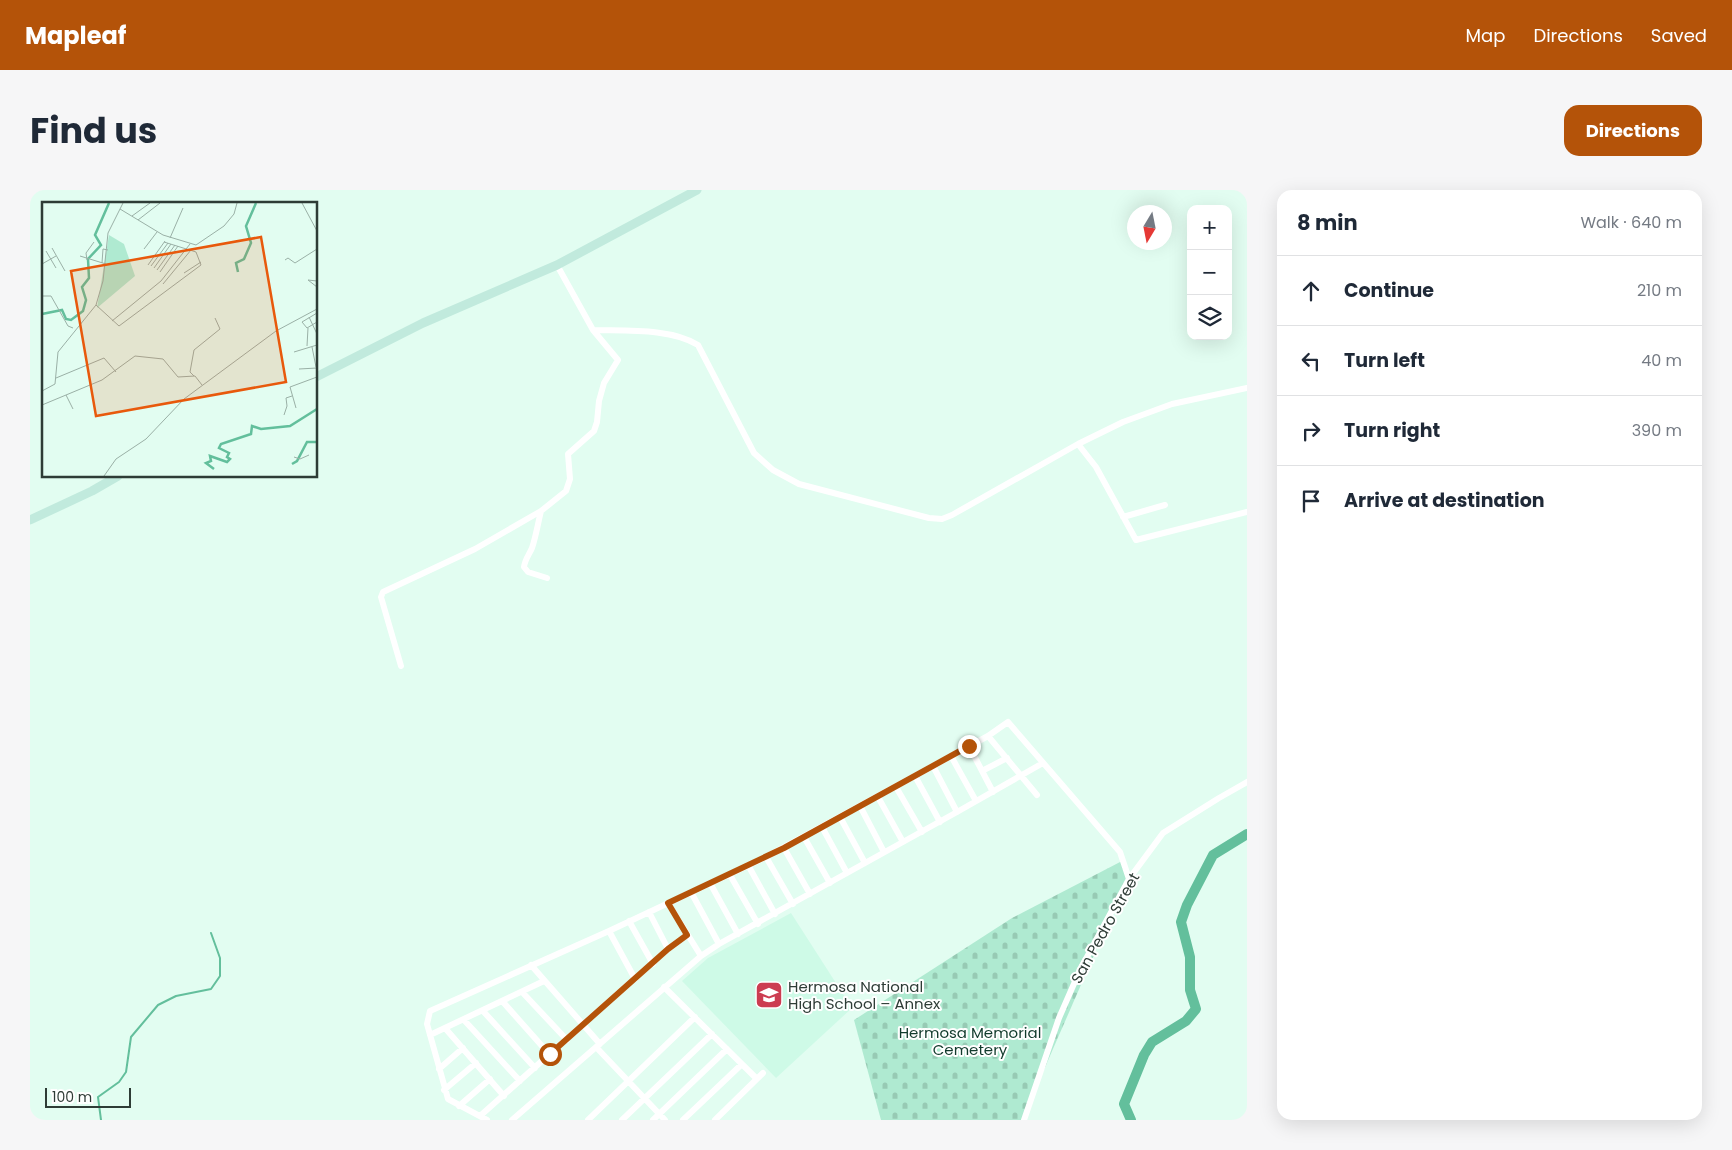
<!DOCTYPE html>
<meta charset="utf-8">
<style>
:root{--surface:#fff;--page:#f6f6f7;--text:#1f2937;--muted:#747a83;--line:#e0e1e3;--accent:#b45309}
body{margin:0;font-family:Poppins,sans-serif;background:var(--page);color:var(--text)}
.controls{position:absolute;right:15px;top:15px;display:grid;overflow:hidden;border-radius:10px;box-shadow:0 5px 20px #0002}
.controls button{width:45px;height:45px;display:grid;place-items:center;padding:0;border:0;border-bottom:1px solid var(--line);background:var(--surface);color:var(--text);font:25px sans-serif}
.compass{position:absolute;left:1097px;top:15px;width:45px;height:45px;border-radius:50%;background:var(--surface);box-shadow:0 5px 20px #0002;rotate:190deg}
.scale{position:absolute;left:15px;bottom:12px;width:86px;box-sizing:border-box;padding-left:5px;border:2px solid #2e3c36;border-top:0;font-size:14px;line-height:18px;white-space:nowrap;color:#2e3c36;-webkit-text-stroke:4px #fff;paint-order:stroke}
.stop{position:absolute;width:15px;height:15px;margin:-11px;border:4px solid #b45309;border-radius:50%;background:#fff}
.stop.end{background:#b45309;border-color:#fff;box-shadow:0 1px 5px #0008}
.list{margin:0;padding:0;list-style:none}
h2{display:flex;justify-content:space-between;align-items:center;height:65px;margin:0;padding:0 20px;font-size:21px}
h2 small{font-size:16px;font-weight:400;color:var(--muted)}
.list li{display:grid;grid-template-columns:32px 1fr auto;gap:15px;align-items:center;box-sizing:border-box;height:70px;padding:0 20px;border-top:1px solid var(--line)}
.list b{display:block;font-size:19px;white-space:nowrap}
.list em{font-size:16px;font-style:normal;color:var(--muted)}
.icon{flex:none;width:28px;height:28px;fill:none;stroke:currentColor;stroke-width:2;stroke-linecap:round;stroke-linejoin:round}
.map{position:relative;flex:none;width:1217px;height:930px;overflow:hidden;border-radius:15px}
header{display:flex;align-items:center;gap:30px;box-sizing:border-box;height:70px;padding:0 25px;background:var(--accent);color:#fff}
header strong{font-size:24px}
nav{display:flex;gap:28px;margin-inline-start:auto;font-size:18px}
.intro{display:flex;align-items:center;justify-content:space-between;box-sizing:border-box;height:120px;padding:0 30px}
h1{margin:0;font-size:35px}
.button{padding:12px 22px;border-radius:15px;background:var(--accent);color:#fff;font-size:18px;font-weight:700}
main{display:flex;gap:30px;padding:0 30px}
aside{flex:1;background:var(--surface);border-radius:15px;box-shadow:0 5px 20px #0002}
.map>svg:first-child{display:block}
.built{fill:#cefae7}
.cemetery{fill:url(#cemetery-stones)}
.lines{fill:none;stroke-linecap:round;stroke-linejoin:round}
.stream{stroke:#63bf9c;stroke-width:2}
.river{stroke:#63bf9c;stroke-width:10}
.street{stroke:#fff;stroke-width:6}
.secondary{stroke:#c1eadd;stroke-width:9}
.route{stroke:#b45309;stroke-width:6}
.labels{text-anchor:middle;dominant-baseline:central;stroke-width:4;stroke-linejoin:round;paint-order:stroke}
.street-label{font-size:15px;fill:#2e3c36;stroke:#fff}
.poi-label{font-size:15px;fill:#2e3c36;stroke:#fff;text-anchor:start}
.park-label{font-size:15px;fill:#113b2c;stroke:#fff}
.inset-river{fill:none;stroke:#63bf9c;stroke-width:2.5}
.inset-road{fill:none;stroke:#9ab0a6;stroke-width:1}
.view{fill:#e8590c;fill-opacity:0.15;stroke:#e8590c;stroke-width:2.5}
.inset-edge{fill:none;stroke:#2e3c36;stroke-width:2.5}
</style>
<header>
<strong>Mapleaf</strong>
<nav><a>Map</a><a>Directions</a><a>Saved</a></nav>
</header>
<div class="intro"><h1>Find us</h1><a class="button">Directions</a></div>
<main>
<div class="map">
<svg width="1217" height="930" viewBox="0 0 1217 930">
<defs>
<pattern id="cemetery-stones" width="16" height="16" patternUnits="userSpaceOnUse" patternTransform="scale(1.25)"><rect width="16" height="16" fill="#afead1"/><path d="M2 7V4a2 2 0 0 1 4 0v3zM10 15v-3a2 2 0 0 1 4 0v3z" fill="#97cab4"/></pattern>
</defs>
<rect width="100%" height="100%" fill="#e2fdf1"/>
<path class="built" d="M761 723 822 818 746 888 652 791 678 768Z"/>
<path class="cemetery" d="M1092 671 1098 687 992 930H851L824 830 982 728Z"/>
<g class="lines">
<path class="stream" d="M71 930 68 907 89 892 96 882 101 847 128 815 146 806 181 799 190 786V768L181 743"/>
<path class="river" d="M1101 930 1094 914 1114 865 1122 852 1156 831 1166 819 1160 800V767L1151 732 1157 715 1183 665 1217 644"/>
<path class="street" d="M527 75 563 140C595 141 641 138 668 155L724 263 743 280 769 294 899 328 912 329 922 325 1048 254 1093 232 1142 214 1217 198
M1048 254 1066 277 1106 350 1217 322
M511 321C508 333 506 346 502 358 499 365 495 369 494 377L498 382 517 388
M1093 327 1135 315
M371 476 351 407 353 402 445 359 511 321 536 301 540 289 538 264 564 241 567 232 569 211 574 193 588 170 563 140
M958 546 1007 605
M939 556 963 602
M921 566 946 611
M903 576 927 622
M952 581 977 568
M885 586 910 632
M866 597 892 642
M848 607 873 652
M830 616 854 662
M810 627 835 673
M792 637 817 683
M774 647 800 693
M754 658 780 704
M736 667 763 714
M718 675 745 724
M700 685 728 734
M680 693 708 744
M661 702 689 754
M638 713 671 766
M619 722 638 759
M599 731 623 774
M579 741 605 789
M501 775 570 854
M634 797 727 889
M493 803 537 850
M473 812 520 865
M453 821 505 878
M434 830 490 891
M415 838 474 906
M400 845 514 791
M566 857 635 930
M409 879 433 858
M414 900 446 873
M429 916 460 889
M450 926 638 759 657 745
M457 930 418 909 397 834 400 821 579 741 736 667 958 546 978 532 1090 662 1099 689
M482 930 671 766 689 754 927 622 1013 573
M558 930 665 827
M592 930 682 844
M623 930 697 859
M653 930 712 874
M685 930 733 883
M994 930 1029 828 1050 780 1099 689 1133 643 1189 608 1217 592"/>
<path class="secondary" d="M286 187 393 133 527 75 667 0
M0 330 62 301 88 286"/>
</g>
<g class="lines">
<path class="route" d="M520 864 638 759 657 745 638 713 754 658 939 556"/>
</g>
<defs>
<g id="school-square" transform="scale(1.4375)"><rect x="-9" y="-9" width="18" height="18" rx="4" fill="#cc3c51" stroke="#fff"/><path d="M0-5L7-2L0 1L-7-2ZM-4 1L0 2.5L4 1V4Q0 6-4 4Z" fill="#fff"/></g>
</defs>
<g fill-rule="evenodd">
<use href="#school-square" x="739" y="805"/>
</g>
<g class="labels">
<g class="street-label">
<text transform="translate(1075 738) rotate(-61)">San Pedro Street</text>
</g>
<g class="poi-label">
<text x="758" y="796">Hermosa National<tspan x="758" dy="17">High School – Annex</tspan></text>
</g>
<g class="park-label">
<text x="940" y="842">Hermosa Memorial<tspan x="940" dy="17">Cemetery</tspan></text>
</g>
</g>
<g transform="translate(12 12)">
<rect width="275" height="275" fill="#e2fdf1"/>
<path d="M67 33 82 42 93 74 55 106Z" fill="#afead1"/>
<path class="inset-river" d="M196 70 194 61 202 57 209 41 204 24 214 1M0 112 20 108 24 117 29 118 41 109 44 98 40 85 47 76 46 57 59 43 53 33 67 1M250 262 255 259 265 240H275M172 267 164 261 169 259 168 254 185 260 188 257 185 255 187 251 177 246 179 242 209 232 210 224 219 227 248 224 275 207"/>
<path class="inset-road" d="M260 1 275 29M78 7 121 33 154 43 182 24 192 12 195 1M90 14 108 1M96 18 118 1M128 36 141 6M10 46 23 69M102 47 115 30M4 49 14 66M38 54 64 62M45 58 44 51 52 40M243 58 246 56 253 61 275 47M60 61 61 47 66 48M0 62 14 54M106 63 123 39M109 64 126 41M112 66 129 42M115 68 133 43M118 70 136 44M142 71 159 60M275 79 266 78 275 85M121 82 149 48M0 94H9L26 124 31 126M54 103 77 124 159 63 154 50 122 40M275 111 260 120 265 126 275 120M267 115 275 132M70 119 119 79 148 42M265 144 266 126M270 145 274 165M252 150 275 143M257 167 275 166M152 174 148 170 152 148 178 127 173 116M14 176 62 156 74 170M0 189 13 182 16 150 54 103 61 79 66 31 81 1M24 193 31 207M0 203 60 178 93 154 121 157 136 175 153 174 160 183M254 206 248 185 275 175M242 213 245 204 244 196 250 194M252 255 258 257 267 253M62 274 74 257 104 237 142 197 234 129 275 107"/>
<path class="view" d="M219 35 244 180 54 214 29 69Z"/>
<rect width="275" height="275" class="inset-edge"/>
</g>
</svg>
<div class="controls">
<button>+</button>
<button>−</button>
<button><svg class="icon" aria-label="layers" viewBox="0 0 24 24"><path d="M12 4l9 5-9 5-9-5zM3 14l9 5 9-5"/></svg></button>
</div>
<svg class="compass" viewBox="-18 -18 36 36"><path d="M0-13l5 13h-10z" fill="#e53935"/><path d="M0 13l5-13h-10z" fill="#747a83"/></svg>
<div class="scale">100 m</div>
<div class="stop" style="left:520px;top:864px"></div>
<div class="stop end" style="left:939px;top:556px"></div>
</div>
<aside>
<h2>8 min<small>Walk · 640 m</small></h2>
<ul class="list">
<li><svg class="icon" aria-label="ahead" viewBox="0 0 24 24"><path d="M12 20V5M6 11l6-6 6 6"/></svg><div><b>Continue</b></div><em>210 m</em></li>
<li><svg class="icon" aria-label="left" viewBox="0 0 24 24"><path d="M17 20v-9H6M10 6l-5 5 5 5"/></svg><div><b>Turn left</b></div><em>40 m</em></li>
<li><svg class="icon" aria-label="right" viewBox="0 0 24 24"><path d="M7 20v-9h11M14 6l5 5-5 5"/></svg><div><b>Turn right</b></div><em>390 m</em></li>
<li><svg class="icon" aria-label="arrive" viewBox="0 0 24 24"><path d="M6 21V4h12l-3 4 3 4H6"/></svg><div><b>Arrive at destination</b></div></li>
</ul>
</aside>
</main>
